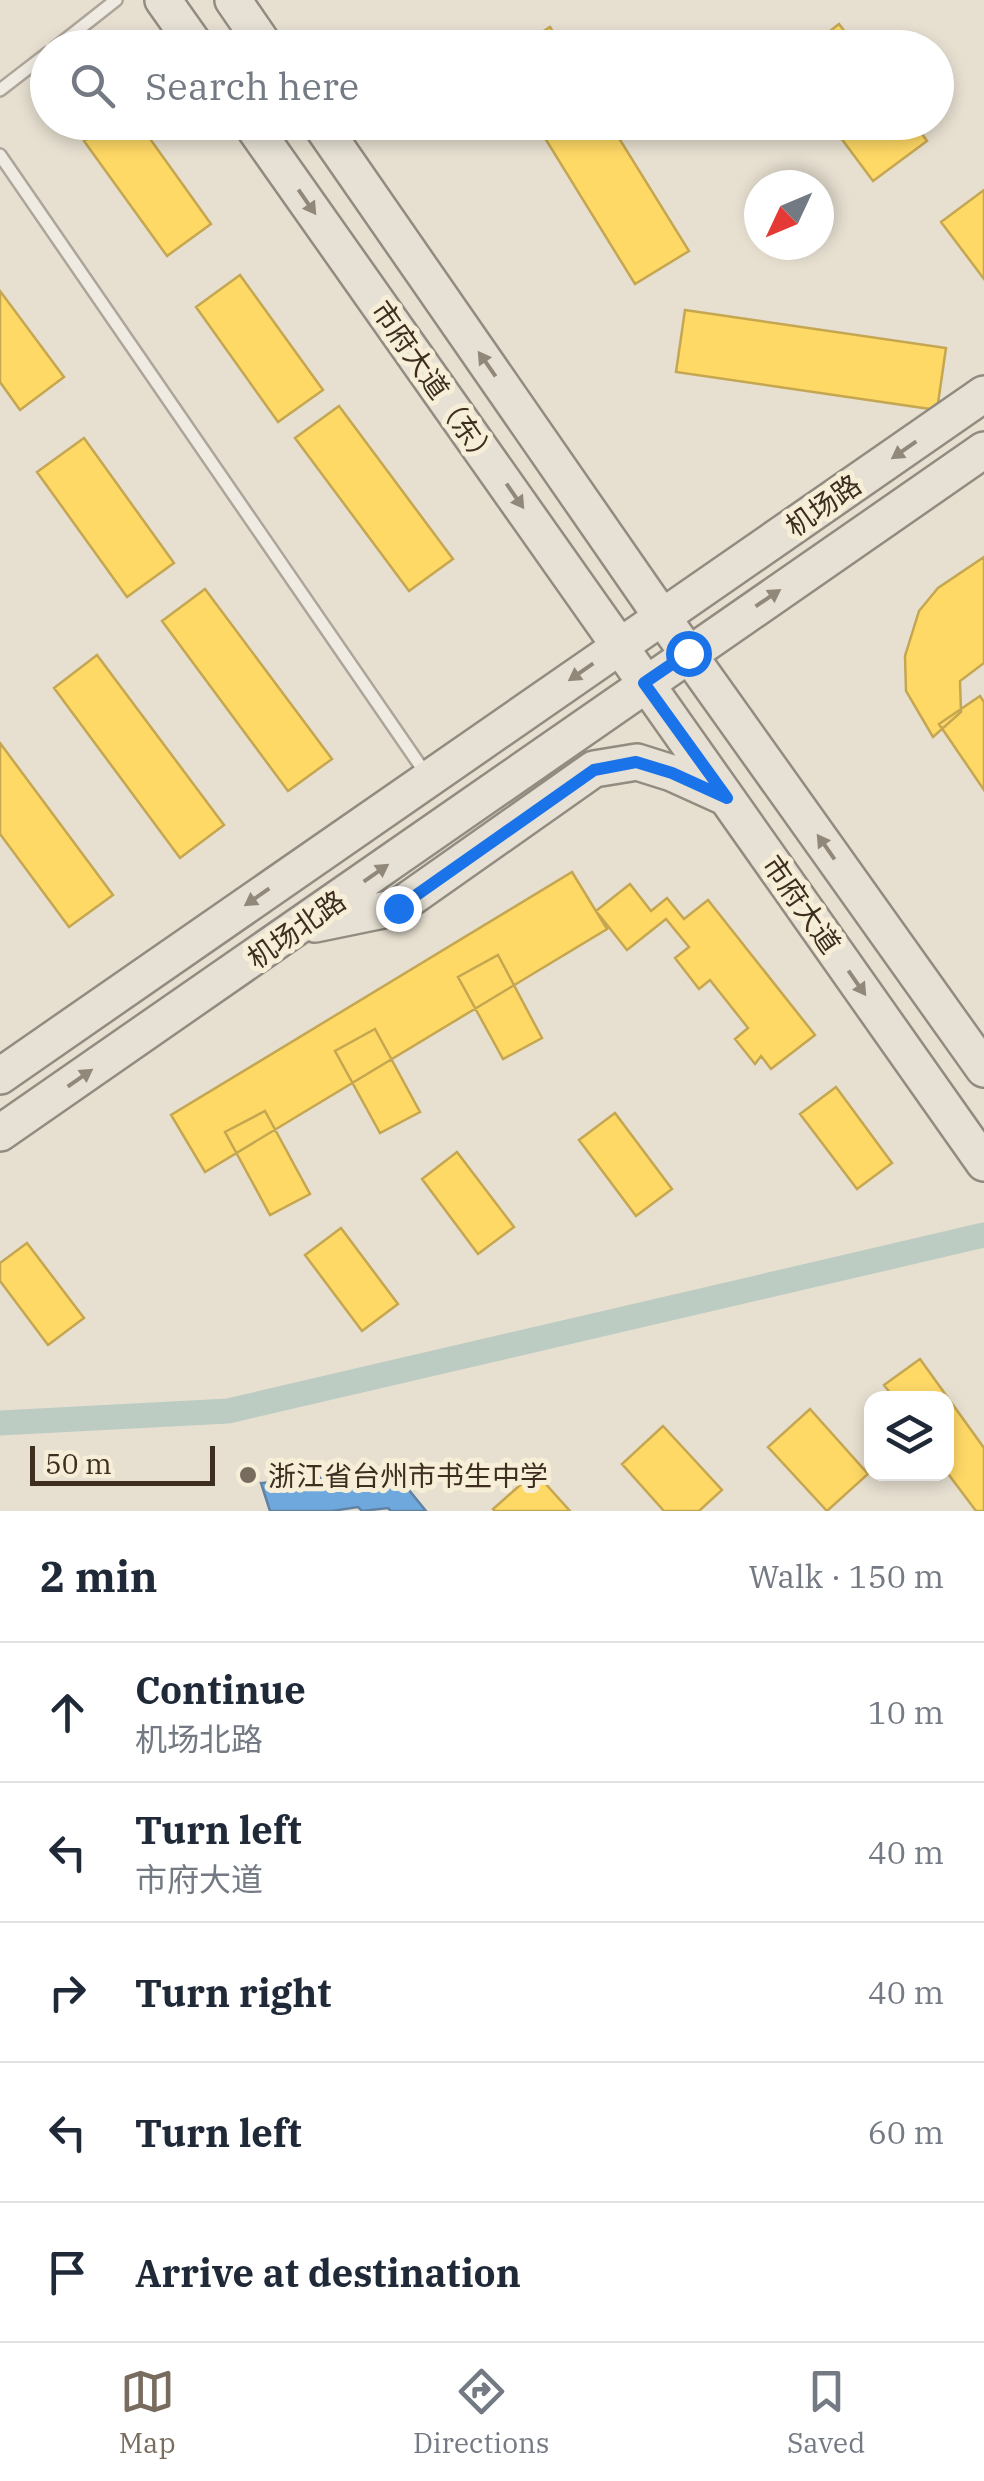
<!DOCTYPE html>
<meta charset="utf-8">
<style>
:root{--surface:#fff;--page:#f6f6f7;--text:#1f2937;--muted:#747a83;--line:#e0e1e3;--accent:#786c5e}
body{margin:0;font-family:"IBM Plex Serif","Noto Sans SC",serif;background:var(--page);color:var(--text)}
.controls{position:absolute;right:30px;bottom:30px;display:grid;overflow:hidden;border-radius:20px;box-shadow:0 5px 15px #0003}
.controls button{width:90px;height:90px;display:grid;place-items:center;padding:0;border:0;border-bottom:2px solid var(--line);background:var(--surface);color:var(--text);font:50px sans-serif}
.compass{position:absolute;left:744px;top:170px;width:90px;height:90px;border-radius:50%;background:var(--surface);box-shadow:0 5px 15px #0003;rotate:226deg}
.scale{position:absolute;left:30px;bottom:25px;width:185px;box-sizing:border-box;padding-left:10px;border:5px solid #3d2e20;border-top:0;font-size:28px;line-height:35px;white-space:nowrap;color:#3d2e20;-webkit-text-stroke:8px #f7eed8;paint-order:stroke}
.stop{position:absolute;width:30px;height:30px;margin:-22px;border:8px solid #1a73e8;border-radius:50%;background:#fff}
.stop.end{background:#1a73e8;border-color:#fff;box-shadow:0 2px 10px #0008}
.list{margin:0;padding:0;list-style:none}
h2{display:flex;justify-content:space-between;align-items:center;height:130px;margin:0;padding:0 40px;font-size:42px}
h2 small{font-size:32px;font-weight:400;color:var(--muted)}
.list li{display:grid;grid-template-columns:65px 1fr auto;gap:30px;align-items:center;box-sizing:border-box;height:140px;padding:0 40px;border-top:2px solid var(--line)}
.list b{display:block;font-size:38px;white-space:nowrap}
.list p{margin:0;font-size:32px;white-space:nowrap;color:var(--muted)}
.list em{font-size:32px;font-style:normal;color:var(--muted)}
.icon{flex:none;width:55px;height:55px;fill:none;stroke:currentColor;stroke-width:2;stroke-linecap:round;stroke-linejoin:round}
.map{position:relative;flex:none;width:984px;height:1511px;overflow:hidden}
.search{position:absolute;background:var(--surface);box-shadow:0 5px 15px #0003;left:30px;right:30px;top:30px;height:110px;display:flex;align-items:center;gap:25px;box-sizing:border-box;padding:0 35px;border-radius:55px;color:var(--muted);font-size:38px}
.sheet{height:830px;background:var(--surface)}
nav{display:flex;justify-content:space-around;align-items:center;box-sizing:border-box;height:140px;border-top:2px solid var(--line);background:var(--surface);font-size:28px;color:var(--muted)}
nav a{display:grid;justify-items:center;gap:5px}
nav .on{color:var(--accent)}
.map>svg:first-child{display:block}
.homes{fill:#ffd966;stroke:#c5a651;stroke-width:2.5}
.schools{fill:#6fa8dc;stroke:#6083a4;stroke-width:2.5}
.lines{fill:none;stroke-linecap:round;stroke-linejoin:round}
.canal{stroke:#bcccc2;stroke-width:25}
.service-casing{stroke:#ada599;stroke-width:16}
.primary-casing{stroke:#928b80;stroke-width:40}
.service{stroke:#efebe3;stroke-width:11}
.primary{stroke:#e6e1d4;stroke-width:35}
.oneway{fill:#92887a}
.route{stroke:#1a73e8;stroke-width:12}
.poi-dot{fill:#786c5e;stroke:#f7eed8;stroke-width:4}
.labels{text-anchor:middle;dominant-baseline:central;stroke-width:10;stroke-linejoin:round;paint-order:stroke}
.street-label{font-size:28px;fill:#3d2e20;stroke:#f7eed8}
.poi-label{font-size:28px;fill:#3d2e20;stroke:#f7eed8;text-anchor:start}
</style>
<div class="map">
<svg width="984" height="1511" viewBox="0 0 984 1511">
<rect width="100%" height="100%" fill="#e7e0d1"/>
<path class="homes" d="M839 24 857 48H808Z
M550 27 563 48H517Z
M110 122H138L211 224 167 256 84 141Z
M535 122H609L689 251 635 284Z
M829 122H914L927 141 873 181Z
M984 190V279L941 222Z
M240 275 323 390 278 422 196 307Z
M0 291 64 377 20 410 0 382Z
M685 310 946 348 937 410 676 372Z
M339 406 453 559 409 591 295 438Z
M84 438 174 563 127 597 37 472Z
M984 557V663L960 681 961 712 933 737 906 691 905 656 919 611 938 588Z
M205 589 332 759 288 791 162 621Z
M97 655 224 825 180 858 54 688Z
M980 696 984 702V790L939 724Z
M0 743 113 895 69 927 0 834Z
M572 872 607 929 205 1172 171 1115Z
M630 884 651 911 667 898 684 919 708 900 815 1035 771 1069 761 1056 755 1064 735 1039 748 1028 710 980 699 989 675 958 689 947 666 919 627 950 596 911Z
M498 955 542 1038 503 1059 458 977Z
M375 1029 420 1112 380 1133 335 1051Z
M836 1087 892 1163 857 1189 800 1114Z
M265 1111 310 1194 270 1215 225 1132Z
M615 1113 672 1189 636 1216 579 1140Z
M457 1152 514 1227 478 1254 422 1179Z
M341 1228 398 1304 362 1331 305 1255Z
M27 1243 84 1318 48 1345 0 1281V1263Z
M920 1359 984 1448V1511H976L946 1471V1398H894L884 1385Z
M810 1409 868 1474 827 1511 768 1447Z
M663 1426 722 1490 699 1511H664L622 1464Z
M535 1472 570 1511H495L493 1509Z"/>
<path class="schools" d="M388 1471 393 1479H400L426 1511H391L388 1508 362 1511 358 1507 332 1511H270L261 1483Z"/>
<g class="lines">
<path class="canal" d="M0 1423 228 1411 984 1235"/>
<g class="service-casing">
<path id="service" d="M55 48 116 0
M0 90 48 53
M0 155 426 774"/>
</g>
<g class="primary-casing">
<path id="primary" d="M163 0 197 48
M233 0 266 48
M250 122 984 1163
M319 122 662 617 984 1069
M315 924 398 907 594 769 637 762 672 773 725 797
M0 1076 984 394
M0 1133 984 450"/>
</g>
<use href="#service" class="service"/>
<use href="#primary" class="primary"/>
</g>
<defs><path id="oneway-solid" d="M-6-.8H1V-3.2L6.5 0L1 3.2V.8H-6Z" transform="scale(2.5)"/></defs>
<g class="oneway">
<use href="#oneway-solid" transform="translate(307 202) rotate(55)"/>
<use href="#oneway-solid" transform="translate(487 364) rotate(-125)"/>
<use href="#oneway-solid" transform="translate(904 450) rotate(145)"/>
<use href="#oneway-solid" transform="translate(515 496) rotate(55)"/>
<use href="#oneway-solid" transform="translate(768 598) rotate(-34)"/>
<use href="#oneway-solid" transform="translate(581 672) rotate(145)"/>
<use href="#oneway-solid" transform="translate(826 847) rotate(-125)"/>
<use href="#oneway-solid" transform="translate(376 873) rotate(-35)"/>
<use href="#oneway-solid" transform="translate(257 897) rotate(145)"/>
<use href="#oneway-solid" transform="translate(857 983) rotate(55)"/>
<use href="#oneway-solid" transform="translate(80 1078) rotate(-35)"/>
</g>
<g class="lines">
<path class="route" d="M398 908 594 770 636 762 672 773 727 798 644 683 688 653"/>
</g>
<circle class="poi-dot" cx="248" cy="1475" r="10"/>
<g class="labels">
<g class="street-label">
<text transform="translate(435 384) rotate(55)">市府大道（东）</text>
<text transform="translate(823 505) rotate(-35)">机场路</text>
<text transform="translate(802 904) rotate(55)">市府大道</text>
<text transform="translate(296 929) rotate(-35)">机场北路</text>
</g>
<g class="poi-label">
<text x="268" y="1475">浙江省台州市书生中学</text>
</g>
</g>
</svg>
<div class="controls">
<button><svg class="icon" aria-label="layers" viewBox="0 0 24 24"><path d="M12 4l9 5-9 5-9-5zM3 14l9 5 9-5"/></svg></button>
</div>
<svg class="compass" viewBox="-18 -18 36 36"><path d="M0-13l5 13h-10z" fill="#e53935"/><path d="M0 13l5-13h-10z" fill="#747a83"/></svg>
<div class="scale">50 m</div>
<div class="stop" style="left:688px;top:653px"></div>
<div class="stop end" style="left:398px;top:908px"></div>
<div class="search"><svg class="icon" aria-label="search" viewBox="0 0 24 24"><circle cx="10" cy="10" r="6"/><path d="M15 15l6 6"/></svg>Search here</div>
</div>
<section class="sheet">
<h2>2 min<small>Walk · 150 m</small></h2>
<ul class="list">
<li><svg class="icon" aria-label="ahead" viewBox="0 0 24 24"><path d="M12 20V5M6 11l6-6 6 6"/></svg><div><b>Continue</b><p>机场北路</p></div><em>10 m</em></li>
<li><svg class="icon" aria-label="left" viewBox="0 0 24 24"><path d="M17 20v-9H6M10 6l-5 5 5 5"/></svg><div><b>Turn left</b><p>市府大道</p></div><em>40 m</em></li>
<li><svg class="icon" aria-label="right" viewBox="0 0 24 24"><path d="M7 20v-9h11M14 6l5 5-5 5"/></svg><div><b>Turn right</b></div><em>40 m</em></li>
<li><svg class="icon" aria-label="left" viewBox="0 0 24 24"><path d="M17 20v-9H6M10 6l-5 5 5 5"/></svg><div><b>Turn left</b></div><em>60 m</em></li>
<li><svg class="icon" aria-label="arrive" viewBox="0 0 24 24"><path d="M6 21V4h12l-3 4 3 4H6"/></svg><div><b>Arrive at destination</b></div></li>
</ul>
</section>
<nav>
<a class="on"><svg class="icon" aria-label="map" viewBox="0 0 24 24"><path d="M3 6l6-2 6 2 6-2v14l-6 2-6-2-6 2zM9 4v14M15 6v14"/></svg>Map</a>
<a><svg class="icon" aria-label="directions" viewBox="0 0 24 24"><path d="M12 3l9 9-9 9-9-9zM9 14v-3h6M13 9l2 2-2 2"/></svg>Directions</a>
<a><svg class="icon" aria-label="saved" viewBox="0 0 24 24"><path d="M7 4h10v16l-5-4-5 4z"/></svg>Saved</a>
</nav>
